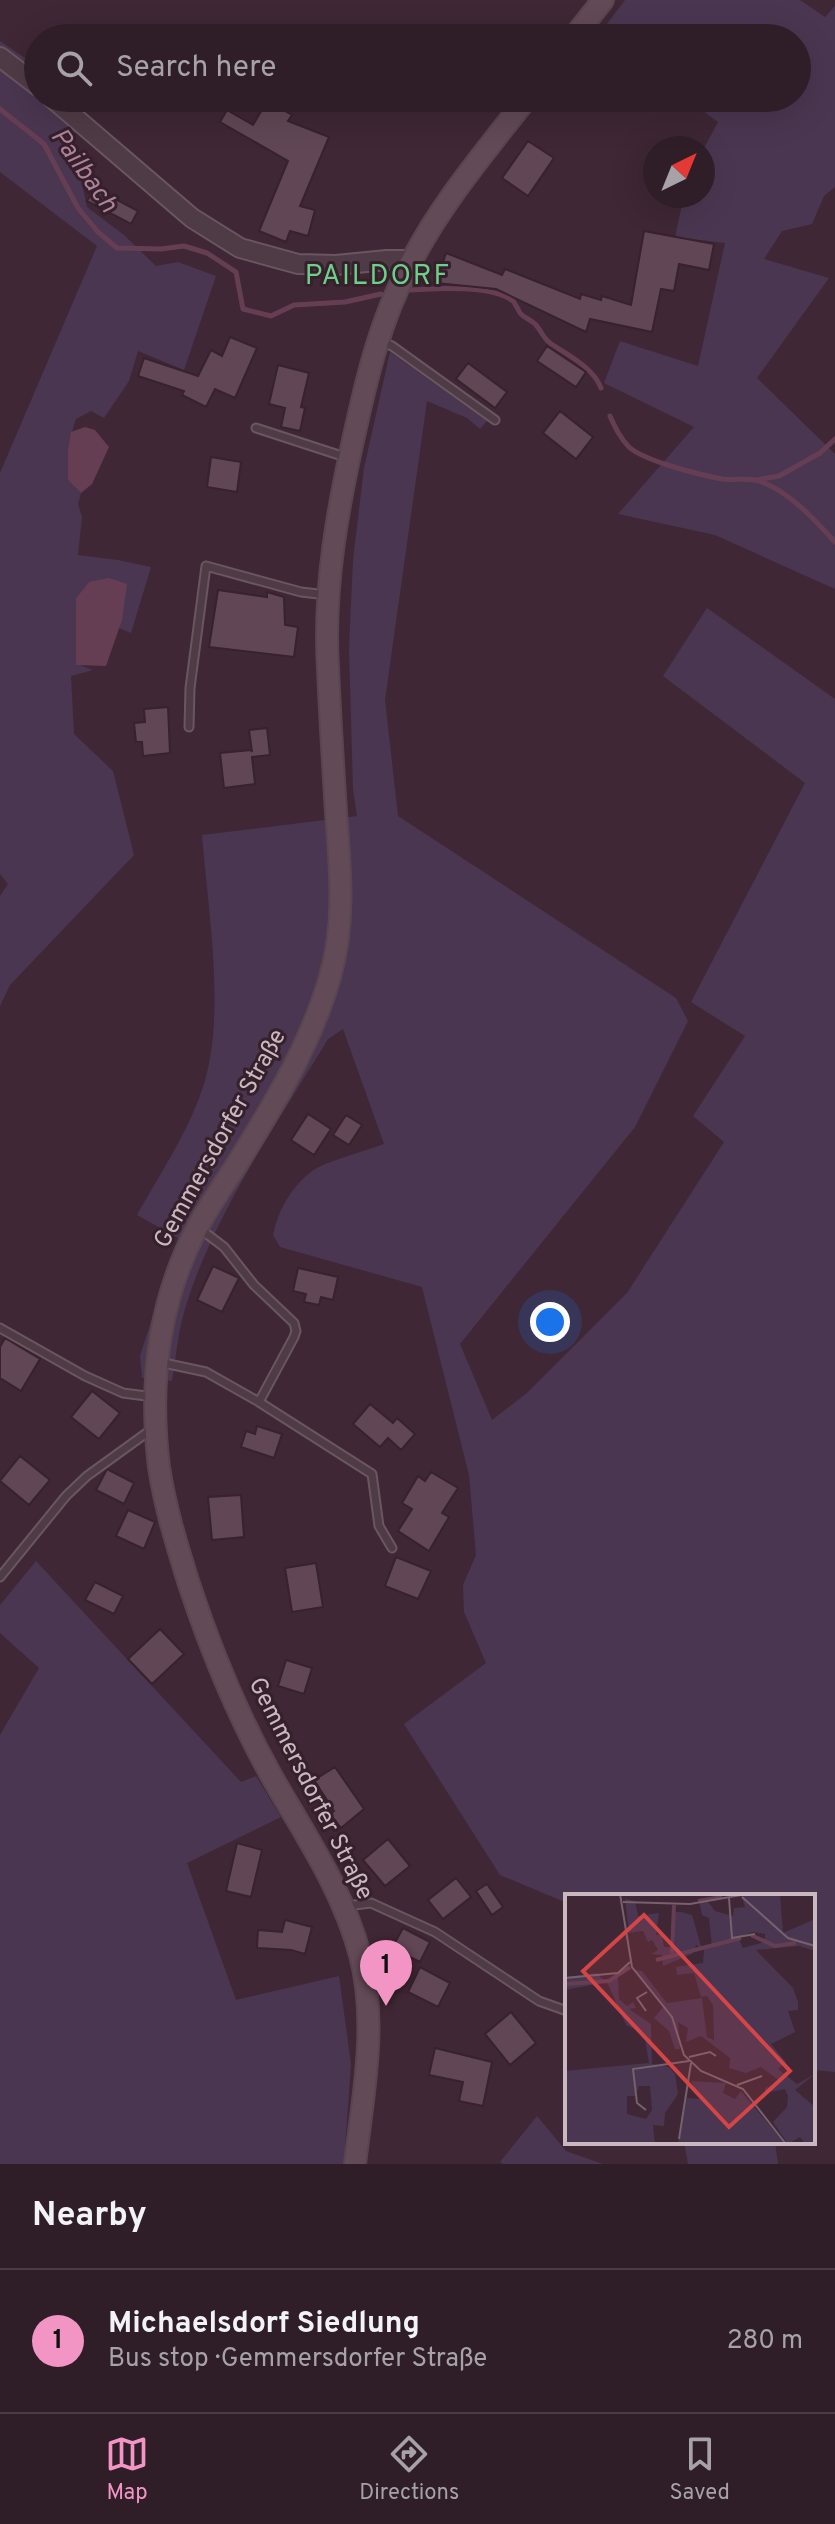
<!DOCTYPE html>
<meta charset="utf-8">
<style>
:root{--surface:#2f1d28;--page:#3b2a34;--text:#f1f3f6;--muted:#a7a2a8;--line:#4a3b45;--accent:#f295c5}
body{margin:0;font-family:Overpass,sans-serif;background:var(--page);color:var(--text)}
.compass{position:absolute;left:643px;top:136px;width:72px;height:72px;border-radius:50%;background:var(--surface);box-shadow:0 8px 32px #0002;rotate:43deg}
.you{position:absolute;left:550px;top:1322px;width:28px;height:28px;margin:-20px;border:6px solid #fff;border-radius:50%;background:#1a73e8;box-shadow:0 0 0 12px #1a73e833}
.badge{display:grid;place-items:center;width:52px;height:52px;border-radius:50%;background:var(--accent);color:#111;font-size:26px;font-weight:700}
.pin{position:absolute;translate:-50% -66px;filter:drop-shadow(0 2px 4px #0008)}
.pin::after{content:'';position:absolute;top:42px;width:28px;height:24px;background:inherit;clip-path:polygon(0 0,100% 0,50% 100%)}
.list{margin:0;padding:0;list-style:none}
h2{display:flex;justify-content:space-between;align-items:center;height:104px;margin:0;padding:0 32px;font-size:34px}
h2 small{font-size:26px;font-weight:400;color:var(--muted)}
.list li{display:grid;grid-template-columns:52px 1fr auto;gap:24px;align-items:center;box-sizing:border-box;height:144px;padding:0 32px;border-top:2px solid var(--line)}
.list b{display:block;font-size:30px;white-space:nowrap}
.list p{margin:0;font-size:26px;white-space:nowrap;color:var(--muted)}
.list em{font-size:26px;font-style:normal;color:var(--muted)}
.icon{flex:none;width:44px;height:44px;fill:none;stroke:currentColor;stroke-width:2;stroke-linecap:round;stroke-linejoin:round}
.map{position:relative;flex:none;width:835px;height:2164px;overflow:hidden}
.search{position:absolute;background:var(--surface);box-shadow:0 8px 32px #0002;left:24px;right:24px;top:24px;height:88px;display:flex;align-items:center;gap:20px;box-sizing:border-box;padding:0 28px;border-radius:44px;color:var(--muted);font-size:30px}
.sheet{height:248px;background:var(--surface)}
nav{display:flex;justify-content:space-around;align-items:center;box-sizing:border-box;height:112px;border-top:2px solid var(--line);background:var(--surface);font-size:22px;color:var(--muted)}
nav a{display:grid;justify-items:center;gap:4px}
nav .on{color:var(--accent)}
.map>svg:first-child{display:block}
.green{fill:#4a3650}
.water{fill:#663e54}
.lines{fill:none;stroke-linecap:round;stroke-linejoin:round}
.stream{stroke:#663e54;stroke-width:5}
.building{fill:#614755;stroke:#37222d;stroke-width:2}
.service-casing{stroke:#6a5661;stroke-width:11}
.tertiary-casing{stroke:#6a5661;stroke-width:22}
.secondary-casing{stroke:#59454f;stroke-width:24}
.service{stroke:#4f3b46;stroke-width:7}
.tertiary{stroke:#4f3b46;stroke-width:18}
.secondary{stroke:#624a56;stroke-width:20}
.labels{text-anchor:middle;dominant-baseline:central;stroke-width:6;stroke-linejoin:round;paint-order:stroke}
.street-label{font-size:24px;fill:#cab8c1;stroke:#35202b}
.water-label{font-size:26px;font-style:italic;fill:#af829b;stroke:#35202b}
.quarter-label{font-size:28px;letter-spacing:2px;fill:#6ecf8b;stroke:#35202b}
.inset-river{fill:none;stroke:#663e54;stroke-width:4}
.inset-road{fill:none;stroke:#77616d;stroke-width:2}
.view{fill:#d44547;fill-opacity:0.15;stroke:#d44547;stroke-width:4}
.inset-edge{fill:none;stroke:#cab8c1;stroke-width:4}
</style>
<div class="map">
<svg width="835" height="2164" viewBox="0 0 835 2164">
<rect width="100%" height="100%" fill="#3f2735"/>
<path class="green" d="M625 0H800L825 17 835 6V187L824 196 812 224 782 231 764 259 829 278 757 378 835 454V589L715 535 618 514 694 427 604 383 620 341 698 366 725 243 675 237 684 196H703V150L718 122 685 98H797V38H601L598 36Z
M0 41 38 67V98L80 99 73 143 87 207 124 235 156 266 178 262 216 276 184 370 138 351 129 381 104 418 91 411 76 419C69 439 68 458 68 480L81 493 78 504 82 517 78 555 118 560 151 567 131 633 119 628 126 584 89 582 76 598 77 664 93 670 71 676 74 734 113 771 134 855 10 985 0 1006V896L8 884 0 874V473L97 246 0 172Z
M390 352 487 421 480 429 467 418 427 401 385 700 398 816 676 998 688 1021 635 1127 460 1344 492 1420 527 1393 627 1293 724 1142 693 1116 745 1036 691 1002 805 783 663 676 707 608 835 699V2072L813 2070V1896H567V1903L500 1875 404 1724 486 1663 464 1612 463 1585 476 1555 469 1475 422 1287 280 1247 273 1235C278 1210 291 1187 312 1171 326 1161 366 1151 384 1144L343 1029 328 1039C277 1124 213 1215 185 1309 178 1332 176 1357 172 1381L142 1378 140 1356 178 1238 137 1215C160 1174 187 1134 202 1090 227 1018 208 911 202 835L357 816 353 789 349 648 353 560 364 468Z
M36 1561 241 1782 256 1776 281 1817 187 1863 236 2000 339 1976 351 2064 344 2164H0V1735L39 1668 0 1633V1605Z
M537 2116 566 2151 603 2164H503L500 2162Z
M684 2142H775L778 2164H688Z"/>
<path class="water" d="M85 427 95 430 109 447 92 484 81 493 68 480V451L71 432Z
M109 578 127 584 122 620 106 666 76 665V598L89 582Z"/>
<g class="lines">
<path class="stream" d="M0 109 44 144 78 208 98 232 117 248 161 249 184 246 207 253 236 272 243 309 271 316 294 305 345 302 381 294
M410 290C435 288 495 285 514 302 514 303 520 312 520 313 524 318 530 319 535 324 541 330 543 338 550 343 567 355 593 367 601 388
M610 416C615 427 620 438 629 447 644 461 701 475 722 479 734 481 748 477 759 481 789 491 814 519 835 542
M756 480 779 476 820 453 835 439"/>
</g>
<path class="building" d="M267 101 292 115 288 121 329 137 300 206 315 210 308 236 290 231 286 242 259 231 288 161 220 122 227 110 253 125Z
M528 141 554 158 528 196 502 178Z
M95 188 138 211 131 224 87 201Z
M644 231 714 244 709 270 679 264 674 291 661 289 652 332 590 319 586 332 496 289 436 283 446 253 502 275 505 269 580 299 581 294 601 300 602 296 631 305Z
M230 337 257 348 235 398 215 389 206 407 182 395 184 391 138 376 144 358 198 376 211 350 222 356Z
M547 346 586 372 576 387 537 361Z
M468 363 507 392 495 408 456 379Z
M278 365 309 373 301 407 305 408 300 431 281 427 285 408 269 404Z
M560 411 593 437 576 459 543 433Z
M211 457 241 462 237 492 207 487Z
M218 590 267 597V592L284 597 285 625 298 627 294 657 209 647Z
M168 707 170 753 143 756 142 742H136L134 723 145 722 144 709Z
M267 728 270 755 252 757 255 784 224 788 220 753 251 750 252 752 249 730Z
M308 1114 331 1129 314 1155 291 1140Z
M346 1115 362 1125 349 1145 333 1135Z
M213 1266 239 1278 222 1312 197 1300Z
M298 1268 338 1277 333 1300 321 1297 319 1305 304 1302 306 1294 293 1291Z
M5 1338 40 1359 21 1391 0 1378V1347Z
M92 1391 120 1413 99 1439 71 1417Z
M370 1404 393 1423 397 1418 415 1434 401 1450 388 1438 380 1447 353 1424Z
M257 1426 282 1434 274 1458 241 1447 246 1431 255 1434Z
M20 1456 50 1480 29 1505 0 1481Z
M107 1469 134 1483 124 1504 96 1490Z
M431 1472 458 1488 442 1513 449 1517 429 1551 398 1531 412 1509 402 1503 418 1476 425 1481Z
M241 1495 244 1537 212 1540 208 1497Z
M128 1510 155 1522 144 1549 116 1536Z
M396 1557 431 1571 418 1599 385 1586Z
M316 1563 323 1607 292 1612 285 1568Z
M95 1582 123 1596 114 1614 85 1600Z
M160 1629 184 1654 152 1684 128 1659Z
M286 1660 312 1668 304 1694 278 1686Z
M335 1767 364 1809 341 1828 330 1814 334 1811 314 1780Z
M388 1839 410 1866 385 1886 363 1860Z
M237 1843 262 1850 251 1897 226 1891Z
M456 1878 471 1897 443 1919 428 1900Z
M487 1884 503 1907 492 1915 476 1891Z
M285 1920 312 1927 305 1954 291 1950 257 1948 258 1930 282 1932Z
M403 1928 430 1942 420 1962 392 1948Z
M420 1967 450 1983 438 2007 408 1992Z
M511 2012 536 2043 510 2065 485 2034Z
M435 2048 492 2062 483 2106 459 2101 463 2082 429 2075Z"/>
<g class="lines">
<g class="service-casing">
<path id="service" d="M379 340 392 346 495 420
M256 428 345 457
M189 727 190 688 206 566 301 592 327 595
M199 1228 224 1247 254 1285 294 1323 296 1331 294 1337 259 1402
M0 1328 85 1376 123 1393 154 1397
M159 1362 206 1372 259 1402 372 1474 379 1526 392 1548
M0 1577 66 1496 87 1476 152 1429
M346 1906 371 1903 435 1932 539 2001 567 2011"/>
</g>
<g class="tertiary-casing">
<path id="tertiary" d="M0 57 38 86
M52 98 192 218 240 248 298 264 336 265 387 260H412"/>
</g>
<g class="secondary-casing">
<path id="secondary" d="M573 38 603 0
M355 2164C363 2096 378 2023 360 1955 343 1890 305 1835 272 1777 238 1716 211 1651 189 1584 177 1546 165 1507 159 1467 149 1385 158 1303 196 1230 208 1207 223 1186 237 1164 273 1106 311 1044 330 977 346 922 340 867 336 812 333 764 330 716 328 668 323 587 338 506 356 427 368 373 381 320 407 270 438 207 484 153 527 98"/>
</g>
<use href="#service" class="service"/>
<use href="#tertiary" class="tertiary"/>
<use href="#secondary" class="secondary"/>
</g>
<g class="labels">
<g class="street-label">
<text transform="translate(221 1139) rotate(-61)">Gemmersdorfer Straße</text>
<text transform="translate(310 1789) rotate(63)">Gemmersdorfer Straße</text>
</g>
<g class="water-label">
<text transform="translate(83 171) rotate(55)">Pailbach</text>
</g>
<g class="quarter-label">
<text x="378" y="277">PAILDORF</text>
</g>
</g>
<g transform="translate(565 1894)">
<rect width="250" height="250" fill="#3f2735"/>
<path d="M176 0H215L218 39 250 25V57L234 52 191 56 228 94 233 108V116L223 117 230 138 206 150 221 168 213 175 232 190 250 180 230 196 250 213V250H240L235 243 223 250 208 228 222 213 223 202 220 195 200 199V194L216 188 196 173 181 179 164 174 165 164 136 142 121 148 123 134 113 128 115 155H110L104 137 89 124 99 112 70 76 77 77 102 109 137 104 142 143 149 146 148 111 142 102 136 103 129 79 112 81 111 73 138 69 139 56 131 51 127 60 98 72 97 61 86 60 93 56 87 46 83 48 78 37 64 39 60 5 70 7 73 22 94 19 91 41H97L99 53H110L108 18H116L127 21 136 52 142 54 147 53 144 24 137 21 134 7 140 4 150 17 168 22 169 14 180 13ZM187 38 200 40V48L178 54 173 43ZM31 79 39 86 53 82 54 105 62 112 68 108 71 114 64 115 86 130 87 170 104 173 110 180 113 200 100 219 99 232 88 231 90 250H0V177L84 169 79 140 61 131 42 88 0 96V83ZM74 192H85L87 216 81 225 62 220V202H70ZM126 187 161 189 158 199 170 205 176 197 220 250H113L122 204 136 205Z" fill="#4a3650" fill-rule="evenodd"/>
<path class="inset-river" d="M133 7 157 3M186 41 210 52 231 49M107 59 109 11M91 66 176 44M0 90 44 87 65 73"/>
<path class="inset-road" d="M55 0 67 73 107 123 119 161 136 177 178 195 221 250M177 3 223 44 250 52M164 4 167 44 190 40M58 8 125 10 182 0M0 84 53 79 65 68M81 117 72 104 82 98M124 163 145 158 151 162M172 191 197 182M81 216 72 209 68 175 124 167M114 245 126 169"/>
<path class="view" d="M79 21 225 177 164 233 18 77Z"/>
<rect width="250" height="250" class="inset-edge"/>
</g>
</svg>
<svg class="compass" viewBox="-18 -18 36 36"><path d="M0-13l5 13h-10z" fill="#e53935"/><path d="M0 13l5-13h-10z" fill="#a7a2a8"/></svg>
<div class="you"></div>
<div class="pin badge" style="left:386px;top:2006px">1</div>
<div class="search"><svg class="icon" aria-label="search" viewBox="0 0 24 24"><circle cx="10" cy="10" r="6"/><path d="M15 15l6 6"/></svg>Search here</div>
</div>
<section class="sheet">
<h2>Nearby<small></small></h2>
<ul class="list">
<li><span class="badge">1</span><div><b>Michaelsdorf Siedlung</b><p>Bus stop · Gemmersdorfer Straße</p></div><em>280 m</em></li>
</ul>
</section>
<nav>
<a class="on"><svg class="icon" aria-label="map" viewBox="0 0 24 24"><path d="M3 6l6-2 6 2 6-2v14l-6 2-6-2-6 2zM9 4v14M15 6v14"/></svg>Map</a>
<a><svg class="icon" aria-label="directions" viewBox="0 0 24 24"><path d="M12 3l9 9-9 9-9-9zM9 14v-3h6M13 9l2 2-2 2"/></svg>Directions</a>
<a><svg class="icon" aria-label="saved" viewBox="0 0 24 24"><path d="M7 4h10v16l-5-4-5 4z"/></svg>Saved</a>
</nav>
